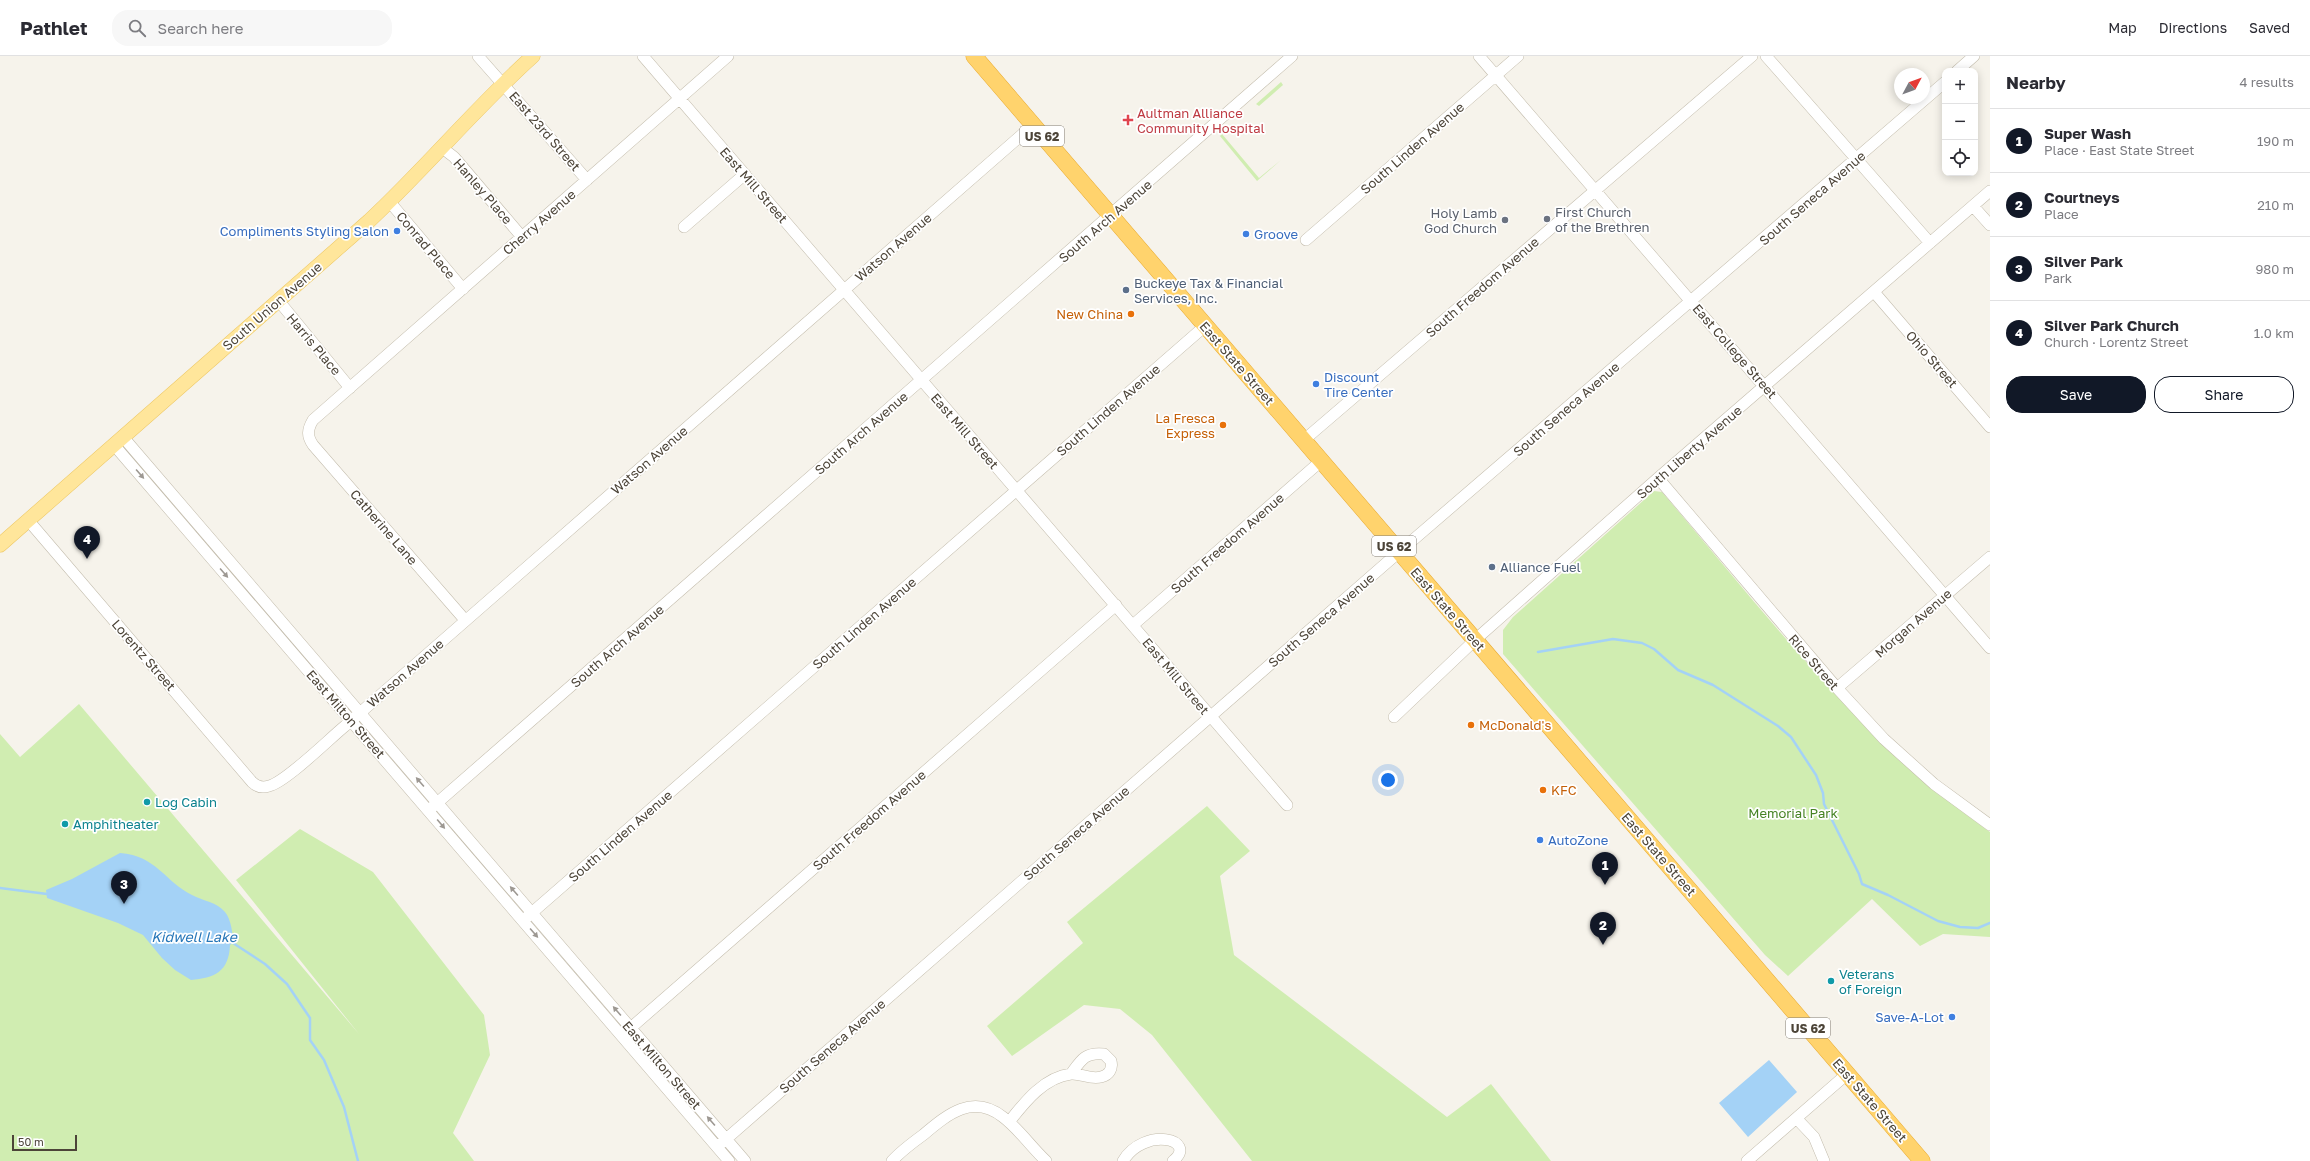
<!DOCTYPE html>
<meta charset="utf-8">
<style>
:root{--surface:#fff;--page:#f7f7f7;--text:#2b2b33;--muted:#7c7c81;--line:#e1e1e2;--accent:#111827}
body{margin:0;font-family:"Golos Text",sans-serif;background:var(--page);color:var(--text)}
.controls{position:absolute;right:12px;top:12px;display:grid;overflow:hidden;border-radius:8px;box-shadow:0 2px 10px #0003}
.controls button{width:36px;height:36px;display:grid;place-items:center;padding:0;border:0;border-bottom:1px solid var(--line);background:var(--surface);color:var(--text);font:20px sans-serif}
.compass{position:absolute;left:1894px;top:12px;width:36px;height:36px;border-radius:50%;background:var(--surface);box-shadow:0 2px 10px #0003;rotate:49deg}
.scale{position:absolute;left:12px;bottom:10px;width:65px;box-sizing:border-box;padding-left:4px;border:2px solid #4c4438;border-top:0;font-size:11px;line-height:14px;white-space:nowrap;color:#4c4438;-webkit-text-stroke:3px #fff;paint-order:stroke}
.you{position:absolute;left:1388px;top:724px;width:14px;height:14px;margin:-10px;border:3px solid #fff;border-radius:50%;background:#1a73e8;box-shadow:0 0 0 6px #1a73e833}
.badge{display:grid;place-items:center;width:26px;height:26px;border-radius:50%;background:var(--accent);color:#fff;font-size:13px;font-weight:700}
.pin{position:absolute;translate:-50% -33px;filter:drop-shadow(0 1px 2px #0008)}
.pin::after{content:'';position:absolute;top:21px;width:14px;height:12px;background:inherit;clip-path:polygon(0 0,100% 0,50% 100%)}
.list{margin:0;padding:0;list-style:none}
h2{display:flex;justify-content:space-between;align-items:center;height:52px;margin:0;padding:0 16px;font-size:17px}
h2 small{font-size:13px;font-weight:400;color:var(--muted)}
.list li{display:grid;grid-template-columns:26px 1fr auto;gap:12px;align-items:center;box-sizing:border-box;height:64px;padding:0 16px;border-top:1px solid var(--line)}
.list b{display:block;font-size:15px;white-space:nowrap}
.list p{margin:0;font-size:13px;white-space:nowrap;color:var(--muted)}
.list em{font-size:13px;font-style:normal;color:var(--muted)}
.actions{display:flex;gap:8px;padding:12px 16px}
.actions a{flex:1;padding:9px 0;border:1px solid var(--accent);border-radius:16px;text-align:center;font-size:14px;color:var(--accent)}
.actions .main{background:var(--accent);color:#fff}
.icon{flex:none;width:22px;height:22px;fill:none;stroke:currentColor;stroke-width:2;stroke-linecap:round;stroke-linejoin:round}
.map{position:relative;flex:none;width:1990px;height:1105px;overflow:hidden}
header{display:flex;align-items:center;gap:24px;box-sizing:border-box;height:56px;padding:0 20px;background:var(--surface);border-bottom:1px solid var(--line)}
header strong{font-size:19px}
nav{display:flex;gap:22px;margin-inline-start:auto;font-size:14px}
.search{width:280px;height:36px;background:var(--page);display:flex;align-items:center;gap:10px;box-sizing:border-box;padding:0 14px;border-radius:16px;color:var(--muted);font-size:15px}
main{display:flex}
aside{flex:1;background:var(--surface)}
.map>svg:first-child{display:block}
.green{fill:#d0edb1}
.water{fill:#a4d2f6}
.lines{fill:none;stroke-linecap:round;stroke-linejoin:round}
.stream{stroke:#a4d2f6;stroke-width:2.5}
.minor-casing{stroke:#c3bcac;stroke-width:12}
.major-casing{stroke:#edc763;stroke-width:15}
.highway-casing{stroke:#e9ab32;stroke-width:17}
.minor{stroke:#fff;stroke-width:11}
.major{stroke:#ffe69b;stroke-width:14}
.highway{stroke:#ffd36d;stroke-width:16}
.oneway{fill:#9d9892}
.health-dot{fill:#e0444e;stroke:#fff;stroke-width:1.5}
.worship-dot{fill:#6b7280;stroke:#fff;stroke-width:1.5}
.shop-dot{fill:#3f7fe0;stroke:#fff;stroke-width:1.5}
.service-dot{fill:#5c6f8a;stroke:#fff;stroke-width:1.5}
.food-dot{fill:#e8710a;stroke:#fff;stroke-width:1.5}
.culture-dot{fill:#0f9aa8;stroke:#fff;stroke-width:1.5}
.labels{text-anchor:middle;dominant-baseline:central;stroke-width:3.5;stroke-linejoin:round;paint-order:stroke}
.shield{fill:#fff;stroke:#827c74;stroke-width:1}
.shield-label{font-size:12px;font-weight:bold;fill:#4c4438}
.health-label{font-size:13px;fill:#be3a42;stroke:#fff;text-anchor:start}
.street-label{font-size:13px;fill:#4c4438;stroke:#fff}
.worship-label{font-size:13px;fill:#5b616d;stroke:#fff;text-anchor:start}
.shop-label{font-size:13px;fill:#366cbe;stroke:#fff;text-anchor:start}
.service-label{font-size:13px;fill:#4e5e75;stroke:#fff;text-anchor:start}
.food-label{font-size:13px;fill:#c56008;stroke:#fff;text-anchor:end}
.culture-label{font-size:13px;fill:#0d838f;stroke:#fff;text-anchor:start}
.park-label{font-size:13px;fill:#468325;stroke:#fff}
.water-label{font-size:14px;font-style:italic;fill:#2676b8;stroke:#fff}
</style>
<header>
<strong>Pathlet</strong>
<div class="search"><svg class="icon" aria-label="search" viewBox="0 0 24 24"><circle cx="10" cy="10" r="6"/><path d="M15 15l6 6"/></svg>Search here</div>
<nav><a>Map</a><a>Directions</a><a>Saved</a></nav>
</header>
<main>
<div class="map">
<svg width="1990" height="1105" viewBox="0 0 1990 1105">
<rect width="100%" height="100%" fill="#f6f3eb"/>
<path class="green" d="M1281 26 1283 29 1259 50 1256 48Z
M1222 78 1259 122 1281 104 1257 125 1220 80Z
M1654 435 1662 436C1764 556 1861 684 1990 776V881L1943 878 1920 890 1872 843 1788 920 1765 899 1503 598V574L1513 561Z
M79 648 359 978 236 824 300 773 373 816 484 959 490 999 453 1077 474 1105H0V678L20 701Z
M1207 750 1250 795 1220 820 1234 899 1447 1061 1491 1028 1551 1105H1252L1152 979 1120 953 1084 949 1012 1000 987 970 1083 887 1067 866Z"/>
<path class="water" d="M120 797C157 800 164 825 192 839 203 845 217 846 225 856 231 863 233 878 233 887L230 889C229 916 214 922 191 924L175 914 162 902 143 879 118 867 47 842 46 834 72 823Z
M1769 1004 1797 1036 1748 1081 1719 1047Z"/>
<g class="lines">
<path class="stream" d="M1538 596 1613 583 1642 587 1654 593 1678 614 1713 629 1778 670 1791 681 1816 719 1823 737 1824 748 1859 818 1862 828 1888 839 1938 865 1960 871 1978 872 1990 867
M0 832 47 838
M233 887 265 908 287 928 310 962V984L324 1004 344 1051 358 1105"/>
<g class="minor-casing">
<path id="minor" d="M478 0 587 124
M643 0 1287 749
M1479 0 1990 592
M1766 0 1930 187
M1957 15 1974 0
M441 91 454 101 522 181
M389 145 463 233
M1973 150 1990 169
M684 171 745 118
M1306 184 1518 0
M1874 236 1990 371
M278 244 350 332
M123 381 745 1105
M1304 384 1752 0
M114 389 729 1105
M1658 422 1837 632 1884 683 1934 728 1990 769
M28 464 252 726C257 731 263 732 269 730 286 726 329 683 345 670L1033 69
M465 564 313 389C307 380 307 374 313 364L728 0
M1133 569 1321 405
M1837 632 1990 501
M1394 661 1475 584 1658 422 1990 135
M429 754 1292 0
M527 861 1205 270
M626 976 1116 549
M1797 1063 1814 1081 1824 1105
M1009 1066C1024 1047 1044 1021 1071 1018 1081 1017 1090 1024 1101 1021 1109 1019 1113 1013 1111 1005L1104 998C1085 996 1081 1004 1071 1018
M717 1091 1399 496 1945 26
M892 1105C901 1095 912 1087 923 1079 947 1059 972 1037 1003 1061 1019 1073 1031 1091 1046 1105
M1123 1105C1144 1070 1199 1083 1173 1105
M1747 1105 1847 1018"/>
</g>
<g class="major-casing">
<path id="major" d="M0 489 369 165C426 112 475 52 533 0"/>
</g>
<g class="highway-casing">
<path id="highway" d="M974 0 1922 1105"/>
</g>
<use href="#minor" class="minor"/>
<use href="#major" class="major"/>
<use href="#highway" class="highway"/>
</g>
<defs><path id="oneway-solid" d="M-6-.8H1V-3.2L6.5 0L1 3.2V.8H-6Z"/></defs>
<g class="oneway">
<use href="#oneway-solid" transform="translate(140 418) rotate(49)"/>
<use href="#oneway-solid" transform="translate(224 517) rotate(49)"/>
<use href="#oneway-solid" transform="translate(420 726) rotate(-131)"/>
<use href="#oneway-solid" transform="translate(441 768) rotate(50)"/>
<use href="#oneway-solid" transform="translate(514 835) rotate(-131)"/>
<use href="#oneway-solid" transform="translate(534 877) rotate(49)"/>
<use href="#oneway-solid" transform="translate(617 955) rotate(-131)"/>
<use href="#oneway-solid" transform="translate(711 1065) rotate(-131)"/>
</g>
<path class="health-dot" d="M1126 58h4v4h4v4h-4v4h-4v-4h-4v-4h4z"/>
<g class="worship-dot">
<circle cx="1547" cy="163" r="4"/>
<circle cx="1505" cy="164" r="4"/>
</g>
<g class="shop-dot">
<circle cx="397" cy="175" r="4"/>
<circle cx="1246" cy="178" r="4"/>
<circle cx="1316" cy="328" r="4"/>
<circle cx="1540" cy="784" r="4"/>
<circle cx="1952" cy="961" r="4"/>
</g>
<g class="service-dot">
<circle cx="1126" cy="234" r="4"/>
<circle cx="1492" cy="511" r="4"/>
</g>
<g class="food-dot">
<circle cx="1131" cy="258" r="4"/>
<circle cx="1223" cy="369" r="4"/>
<circle cx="1471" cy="669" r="4"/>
<circle cx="1543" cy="734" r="4"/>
</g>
<g class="culture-dot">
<circle cx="147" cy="746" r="4"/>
<circle cx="65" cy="768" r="4"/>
<circle cx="1831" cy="925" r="4"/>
</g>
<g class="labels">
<g class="shield">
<rect x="1020" y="70" width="44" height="20" rx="3"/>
<rect x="1372" y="480" width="44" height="20" rx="3"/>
<rect x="1786" y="962" width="44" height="20" rx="3"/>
</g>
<g class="shield-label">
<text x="1042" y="80">US 62</text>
<text x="1394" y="490">US 62</text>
<text x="1808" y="972">US 62</text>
</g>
<g class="health-label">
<text x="1137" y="57">Aultman Alliance<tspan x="1137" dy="15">Community Hospital</tspan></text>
</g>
<g class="street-label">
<text transform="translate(545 75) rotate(49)">East 23rd Street</text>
<text transform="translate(1412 92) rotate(-41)">South Linden Avenue</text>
<text transform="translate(754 129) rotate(49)">East Mill Street</text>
<text transform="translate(483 135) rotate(49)">Hanley Place</text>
<text transform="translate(1812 142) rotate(-41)">South Seneca Avenue</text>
<text transform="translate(1105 165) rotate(-41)">South Arch Avenue</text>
<text transform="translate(539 166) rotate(-41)">Cherry Avenue</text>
<text transform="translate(426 189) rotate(50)">Conrad Place</text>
<text transform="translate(893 191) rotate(-41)">Watson Avenue</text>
<text transform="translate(1482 231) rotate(-41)">South Freedom Avenue</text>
<text transform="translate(272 250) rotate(-41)">South Union Avenue</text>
<text transform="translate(314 288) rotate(50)">Harris Place</text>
<text transform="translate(1735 295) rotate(49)">East College Street</text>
<text transform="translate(1932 303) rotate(49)">Ohio Street</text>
<text transform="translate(1237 307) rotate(49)">East State Street</text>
<text transform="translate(1566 353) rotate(-41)">South Seneca Avenue</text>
<text transform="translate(1108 354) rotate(-41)">South Linden Avenue</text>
<text transform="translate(965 375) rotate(49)">East Mill Street</text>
<text transform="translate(861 377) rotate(-41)">South Arch Avenue</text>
<text transform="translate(1689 396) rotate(-41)">South Liberty Avenue</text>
<text transform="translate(649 404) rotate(-41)">Watson Avenue</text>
<text transform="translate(384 471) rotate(49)">Catherine Lane</text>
<text transform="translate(1227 487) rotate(-41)">South Freedom Avenue</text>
<text transform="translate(1448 553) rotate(49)">East State Street</text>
<text transform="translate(1321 564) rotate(-41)">South Seneca Avenue</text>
<text transform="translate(864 567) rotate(-41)">South Linden Avenue</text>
<text transform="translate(1913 567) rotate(-41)">Morgan Avenue</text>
<text transform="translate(617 590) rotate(-41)">South Arch Avenue</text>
<text transform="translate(144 599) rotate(49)">Lorentz Street</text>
<text transform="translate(1814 606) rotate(49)">Rice Street</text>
<text transform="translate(405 617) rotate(-41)">Watson Avenue</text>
<text transform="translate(1176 620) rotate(50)">East Mill Street</text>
<text transform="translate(346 658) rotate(49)">East Milton Street</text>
<text transform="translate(869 764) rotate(-41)">South Freedom Avenue</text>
<text transform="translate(1076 777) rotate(-41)">South Seneca Avenue</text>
<text transform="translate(620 780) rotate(-41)">South Linden Avenue</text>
<text transform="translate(1659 798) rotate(49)">East State Street</text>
<text transform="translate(832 990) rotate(-41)">South Seneca Avenue</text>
<text transform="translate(662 1009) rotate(49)">East Milton Street</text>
<text transform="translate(1870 1044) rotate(49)">East State Street</text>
</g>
<g class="worship-label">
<text x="1555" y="156">First Church<tspan x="1555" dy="15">of the Brethren</tspan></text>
<text x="1497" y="157" text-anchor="end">Holy Lamb<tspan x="1497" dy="15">God Church</tspan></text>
</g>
<g class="shop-label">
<text x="389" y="175" text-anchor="end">Compliments Styling Salon</text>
<text x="1254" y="178">Groove</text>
<text x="1324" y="321">Discount<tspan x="1324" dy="15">Tire Center</tspan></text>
<text x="1548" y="784">AutoZone</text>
<text x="1944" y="961" text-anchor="end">Save-A-Lot</text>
</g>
<g class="service-label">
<text x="1134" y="227">Buckeye Tax &amp; Financial<tspan x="1134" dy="15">Services, Inc.</tspan></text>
<text x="1500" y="511">Alliance Fuel</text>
</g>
<g class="food-label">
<text x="1123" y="258">New China</text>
<text x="1215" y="362">La Fresca<tspan x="1215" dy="15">Express</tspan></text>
<text x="1479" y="669" text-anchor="start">McDonald's</text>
<text x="1551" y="734" text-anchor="start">KFC</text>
</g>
<g class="culture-label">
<text x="155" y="746">Log Cabin</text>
<text x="73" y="768">Amphitheater</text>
<text x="1839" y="918">Veterans<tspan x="1839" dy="15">of Foreign</tspan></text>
</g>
<g class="park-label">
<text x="1793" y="757">Memorial Park</text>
</g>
<g class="water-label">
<text x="194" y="880">Kidwell Lake</text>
</g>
</g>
</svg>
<div class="controls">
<button>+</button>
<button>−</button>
<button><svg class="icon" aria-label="locate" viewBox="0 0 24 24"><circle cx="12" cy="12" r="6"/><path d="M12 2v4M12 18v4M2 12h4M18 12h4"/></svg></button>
</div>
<svg class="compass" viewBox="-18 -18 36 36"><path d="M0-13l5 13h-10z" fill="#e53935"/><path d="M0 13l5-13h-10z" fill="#7c7c81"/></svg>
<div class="scale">50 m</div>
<div class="you"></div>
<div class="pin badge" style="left:1605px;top:829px">1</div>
<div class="pin badge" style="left:1603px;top:889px">2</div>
<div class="pin badge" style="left:124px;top:848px">3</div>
<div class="pin badge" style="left:87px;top:503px">4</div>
</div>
<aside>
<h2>Nearby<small>4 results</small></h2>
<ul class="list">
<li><span class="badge">1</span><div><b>Super Wash</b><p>Place · East State Street</p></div><em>190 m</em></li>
<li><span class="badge">2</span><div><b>Courtneys</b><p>Place</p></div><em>210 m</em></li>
<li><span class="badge">3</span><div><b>Silver Park</b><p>Park</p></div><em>980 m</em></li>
<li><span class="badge">4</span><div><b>Silver Park Church</b><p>Church · Lorentz Street</p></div><em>1.0 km</em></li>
</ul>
<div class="actions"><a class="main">Save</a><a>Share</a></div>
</aside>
</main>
